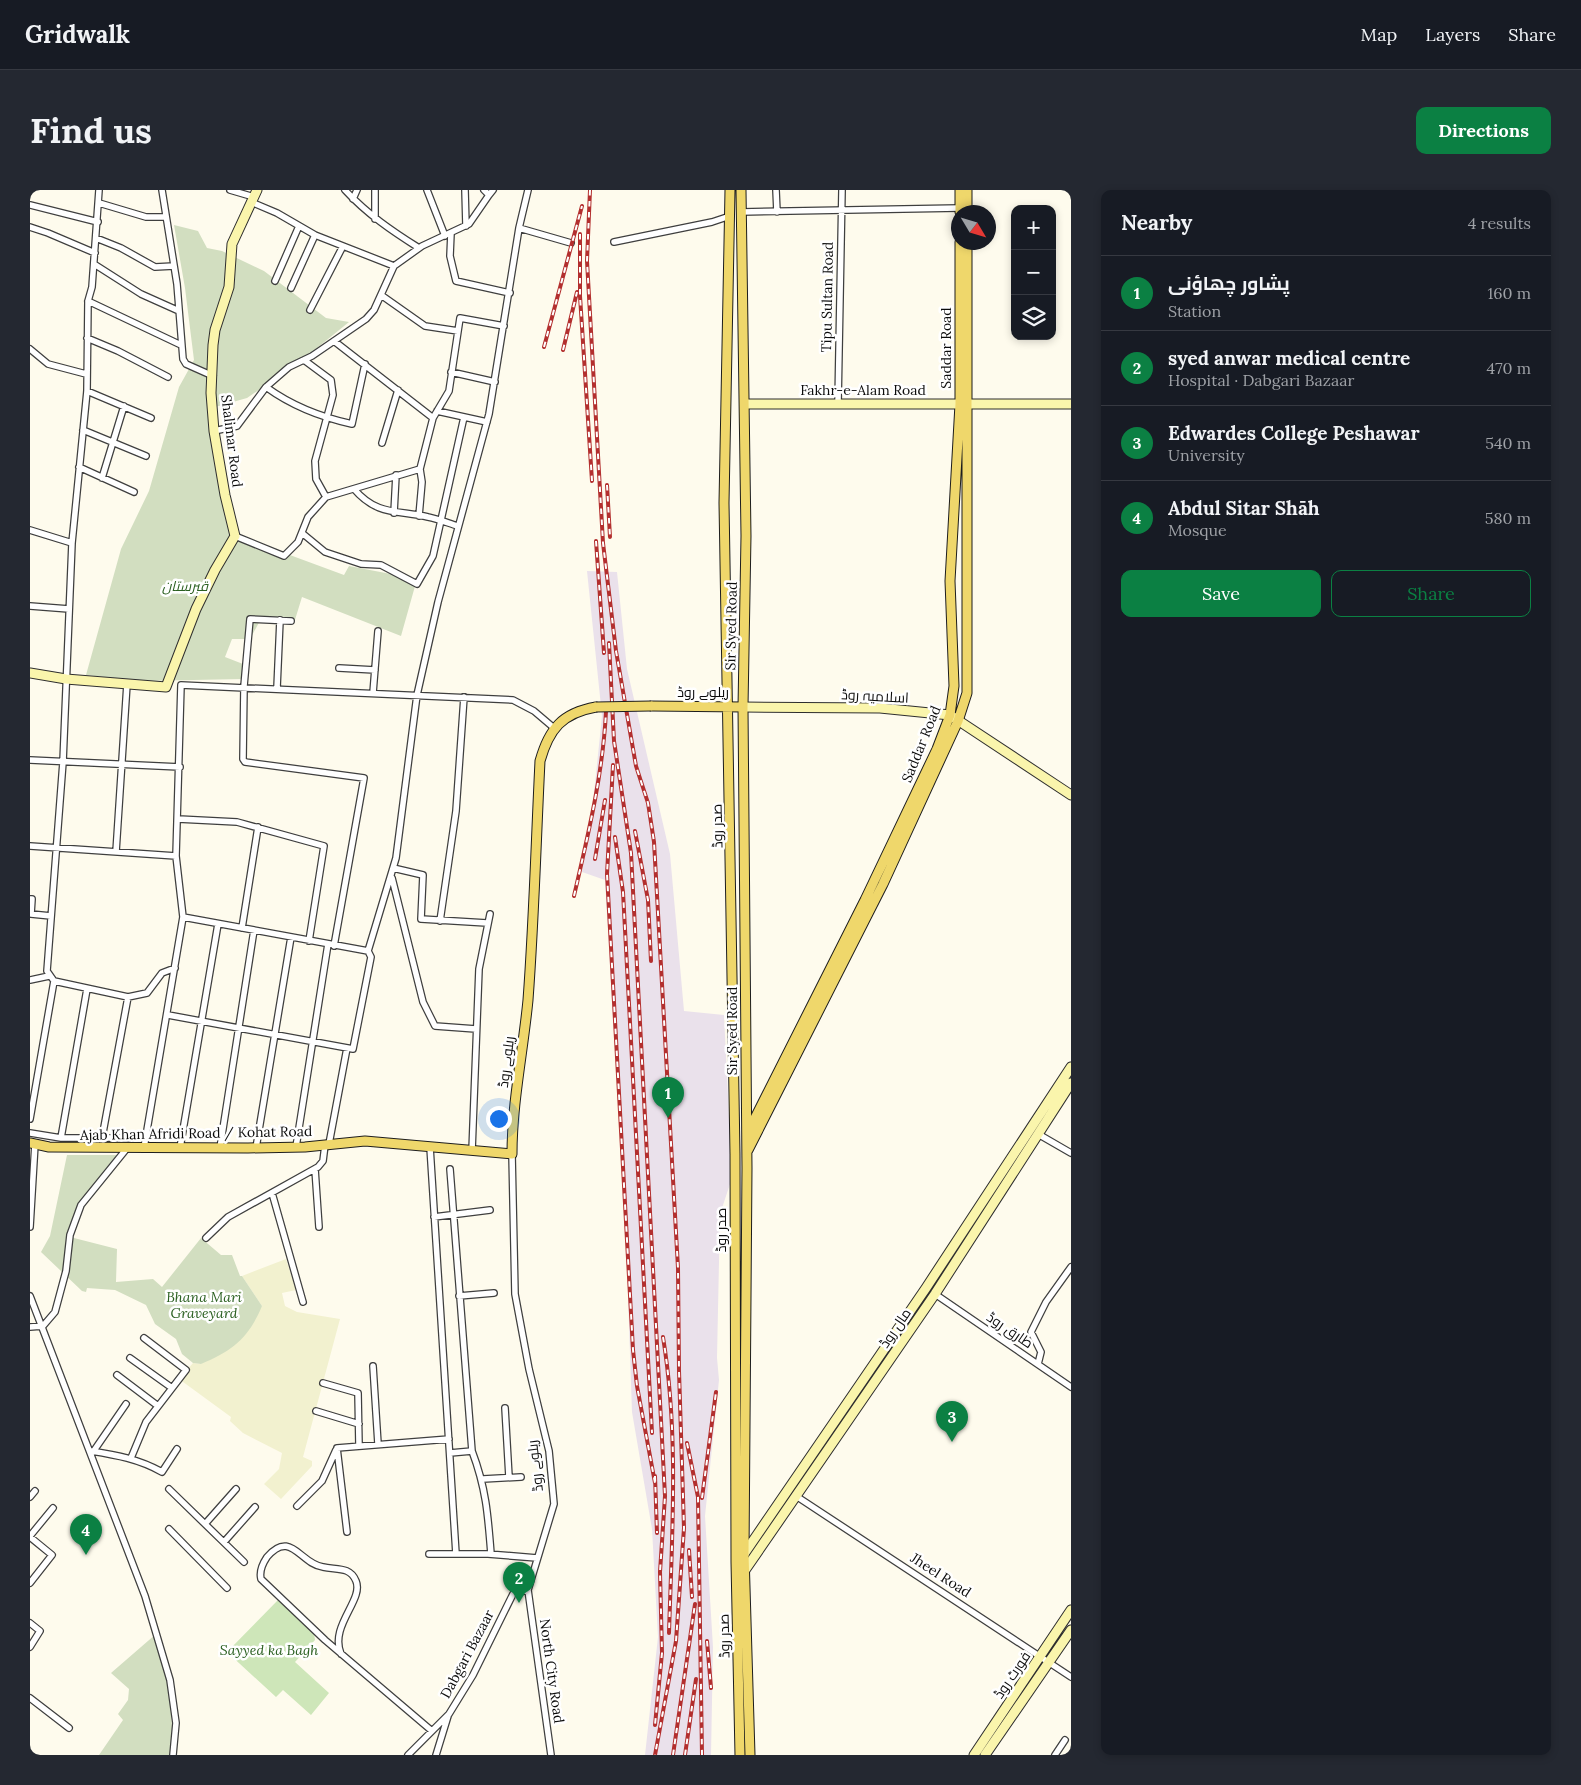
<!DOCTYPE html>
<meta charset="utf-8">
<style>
:root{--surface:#171b24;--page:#242831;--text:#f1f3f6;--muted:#9ea1a6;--line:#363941;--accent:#0b8043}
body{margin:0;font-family:Lora,Cairo,serif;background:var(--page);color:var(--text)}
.controls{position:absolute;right:15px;top:15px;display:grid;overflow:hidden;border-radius:10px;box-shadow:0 2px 8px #0003}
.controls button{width:45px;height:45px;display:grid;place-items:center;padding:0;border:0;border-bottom:1px solid var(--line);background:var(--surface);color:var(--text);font:25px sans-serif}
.compass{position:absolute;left:921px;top:15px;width:45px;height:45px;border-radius:50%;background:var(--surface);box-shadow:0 2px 8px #0003;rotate:128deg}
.you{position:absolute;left:468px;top:928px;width:18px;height:18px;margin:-12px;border:4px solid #fff;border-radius:50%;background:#1a73e8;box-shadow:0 0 0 8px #1a73e833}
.badge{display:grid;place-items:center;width:32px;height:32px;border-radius:50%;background:var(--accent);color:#fff;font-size:16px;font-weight:700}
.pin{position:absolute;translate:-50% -41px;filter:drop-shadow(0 1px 2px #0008)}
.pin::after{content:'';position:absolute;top:26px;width:18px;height:15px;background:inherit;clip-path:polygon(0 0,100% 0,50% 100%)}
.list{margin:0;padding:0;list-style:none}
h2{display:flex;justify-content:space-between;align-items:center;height:65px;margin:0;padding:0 20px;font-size:21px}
h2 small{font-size:16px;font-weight:400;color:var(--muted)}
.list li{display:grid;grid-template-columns:32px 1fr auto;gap:15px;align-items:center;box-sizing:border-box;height:75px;padding:0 20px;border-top:1px solid var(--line)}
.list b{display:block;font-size:19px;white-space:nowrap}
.list p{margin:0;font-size:16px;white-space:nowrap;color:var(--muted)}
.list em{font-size:16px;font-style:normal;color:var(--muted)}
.actions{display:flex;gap:10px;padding:15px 20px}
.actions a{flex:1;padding:11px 0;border:1px solid var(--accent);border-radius:10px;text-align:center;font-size:18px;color:var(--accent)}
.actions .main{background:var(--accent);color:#fff}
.icon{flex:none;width:28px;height:28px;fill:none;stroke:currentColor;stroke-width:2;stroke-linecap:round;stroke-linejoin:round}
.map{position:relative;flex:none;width:1041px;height:1565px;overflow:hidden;border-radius:10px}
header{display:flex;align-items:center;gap:30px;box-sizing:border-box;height:70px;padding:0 25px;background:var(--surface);border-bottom:1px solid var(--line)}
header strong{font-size:24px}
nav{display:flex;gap:28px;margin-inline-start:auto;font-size:18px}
.intro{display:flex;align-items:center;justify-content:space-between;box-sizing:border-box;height:120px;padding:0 30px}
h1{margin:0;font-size:35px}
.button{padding:12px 22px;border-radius:10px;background:var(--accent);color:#fff;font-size:18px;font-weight:700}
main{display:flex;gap:30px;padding:0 30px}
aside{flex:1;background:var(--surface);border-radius:10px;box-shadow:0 2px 8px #0003}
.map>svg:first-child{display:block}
.industrial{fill:#eae1eb}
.farmland{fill:#f2f1cf}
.green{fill:#cee6b9}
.cemetery{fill:#d2dec0}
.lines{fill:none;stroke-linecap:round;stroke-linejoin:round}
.street-casing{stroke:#3f3f3f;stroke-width:8}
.secondary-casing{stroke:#2e2e2e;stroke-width:11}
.primary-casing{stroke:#1d1d1d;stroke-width:11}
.street{stroke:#fff;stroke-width:5.5}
.secondary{stroke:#faf5ac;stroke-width:9}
.primary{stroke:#efd76b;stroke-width:9}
.rail-casing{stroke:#b32f2e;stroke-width:4}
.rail{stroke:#fff;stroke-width:2;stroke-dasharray:5.5;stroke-linecap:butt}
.primary-bridge-casing{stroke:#1d1d1d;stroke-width:11;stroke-linecap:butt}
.primary-bridge{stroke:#efd76b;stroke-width:9}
.labels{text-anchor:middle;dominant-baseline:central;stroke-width:5;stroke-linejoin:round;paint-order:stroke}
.street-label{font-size:14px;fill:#0c0c0c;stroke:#fff}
.park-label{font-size:14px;font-style:italic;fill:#2b6021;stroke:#fff}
</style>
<header>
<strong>Gridwalk</strong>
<nav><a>Map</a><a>Layers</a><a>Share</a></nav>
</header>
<div class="intro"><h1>Find us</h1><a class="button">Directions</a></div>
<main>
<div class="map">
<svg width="1041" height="1565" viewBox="0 0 1041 1565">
<rect width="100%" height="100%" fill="#fefbed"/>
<path class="industrial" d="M557 381 587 382 597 479 640 664 654 821 694 825 702 988 690 1024 687 1168 689 1190 675 1326 683 1457 681 1565H615L628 1447 622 1339 602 1222 596 1047 575 690 552 682 563 613 572 526Z"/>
<path class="farmland" d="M256 1069 266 1100 252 1103 255 1116 267 1122 310 1129 273 1267 282 1271V1276L251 1309 234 1294 249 1279 252 1263 213 1243 200 1231 201 1227 149 1189 163 1173 171 1174 232 1116 212 1086Z"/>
<path class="green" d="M249 1409 284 1443 285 1450 265 1472 299 1503 281 1525 253 1500 246 1507 197 1462Z"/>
<path class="cemetery" d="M144 35 168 41 177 58 192 61 234 81 296 128 319 132 271 171 217 208 185 217 203 344 314 385 319 376 387 389 371 446 272 407 264 433 232 427 220 449H202L195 467 213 474 215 489 111 491 56 485 91 359 119 301 149 197 164 170 155 98Z
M37 965H97L90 970 51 1015 40 1047 87 1059 86 1092 123 1089 132 1097 171 1048 191 1065H202L210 1086H212L232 1116C218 1149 203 1160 171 1174L163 1173 152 1164 146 1149 125 1134 116 1115 85 1100 57 1098 56 1102 52 1101 11 1062 20 1046Z
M126 1444 140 1494 142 1539 140 1565H69L93 1530 88 1524 98 1510 99 1499 81 1483Z"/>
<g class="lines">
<g class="street-casing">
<path id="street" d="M69 0 62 97 58 111 57 201 42 353 33 572 17 781 24 791 98 807 117 803 132 783 145 778
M132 0 147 94 153 169 156 174 183 186
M200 0 224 7
M315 0C337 24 362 41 389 58
M345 0V29
M397 0 415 46
M435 0 436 36
M454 0 459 5 463 0
M746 0 747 22
M323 9 327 0
M221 12 247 23 285 45 364 76
M69 13 116 27H135
M0 15 68 32
M711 22 930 18
M0 37 18 43 65 63
M489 38 541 53
M421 43 420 66 426 91 480 103
M66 48 91 58 125 77 144 76
M584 52 682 32 700 26
M64 74 111 104 149 121
M245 91 269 36
M261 98 285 45
M351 105 395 136 428 141
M58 111 151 155
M280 120 313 56
M57 148 88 161 138 187
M0 159 18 174 56 184
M274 170 301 190 303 205 285 271 286 289 296 307
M421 182 465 192
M236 197C262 216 290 227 322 234L335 174
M57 201 121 228
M808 214 812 0
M407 221 457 232
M403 228 419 201 430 128 474 136
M53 240 116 266
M184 241 207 236 236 197 259 177 282 166 336 129 344 120 364 76 392 56 439 34 459 5
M352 253 368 200
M49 277 104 302
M72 288 94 216
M324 299C347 326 368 320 398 327 408 329 418 333 428 336
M364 323 366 285
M389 326 392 292 390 279
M0 340 42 353
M272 343 295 362 331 374 351 375 387 394 403 366 434 227
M205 346 254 366 268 352 278 327 296 307 390 279 403 228 304 151
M0 416 39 419
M261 431 220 429 214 496 213 569 215 572 334 588 304 756
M309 478 345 480
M247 498 250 430
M343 503 348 441
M0 570 150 577
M148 629 207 632 294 656 279 751
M0 656 146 666
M86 662 97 494
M363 678 393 685 391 729 457 733
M362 688 393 812 405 836 446 839
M0 709H2L1 724 21 726
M410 731 426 621 434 507
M212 738 228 637
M338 761 366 668 387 505 408 412 459 224 489 38 498 0
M0 790 19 786
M138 825 323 859 341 767 338 761 153 727
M0 929 24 791
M0 943 31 948H101
M1008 944 1041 963
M31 948 57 799
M72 948 98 807
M299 954 317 858
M266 957 298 754
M400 957 426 1364
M114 958 153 727 146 666 151 495 483 510 504 521 524 538
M150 958 188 734
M190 958 224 740
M226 958 261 747
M442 961 449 779 460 724
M482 964 485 1104 499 1179 519 1261 524 1314 498 1400 521 1565
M285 979 289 1037
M420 979 442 1261C456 1298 458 1325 461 1364
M242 1003 273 1112
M404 1027 460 1020
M0 1037 5 954
M176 1048 198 1027 288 977 293 971 295 955
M905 1104 1041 1197
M0 1106 115 1406 140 1490 146 1533 143 1565
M429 1106 464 1103
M0 1137 13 1136 25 1122 36 1081 40 1045 51 1015 98 957
M100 1168 142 1198
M1008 1174 1011 1162 1001 1142 1016 1112 1041 1077
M343 1176 348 1254
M87 1185 128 1216
M293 1193 328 1203 329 1256
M475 1218 479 1287
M286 1221 329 1234
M307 1258 419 1249
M307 1258 317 1342
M61 1261C86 1265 109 1269 132 1282L147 1259
M63 1262 96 1214
M420 1263 442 1261
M101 1268 116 1232 156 1180 114 1148
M453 1289 491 1287
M139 1299 214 1372
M766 1306 1041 1487
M0 1307 5 1301
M267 1316 292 1291 306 1260
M175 1334 206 1299
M139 1339 197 1398
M0 1346 23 1318
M0 1347 22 1365 0 1393
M194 1352 225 1317
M399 1364H458L507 1368
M0 1433 10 1441 0 1457
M311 1464C299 1436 334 1410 326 1391 320 1376 306 1380 293 1377 270 1374 261 1339 237 1367 233 1373 229 1381 231 1389L295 1450 402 1541
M0 1508 39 1538
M378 1565 419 1524 443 1485 483 1404 498 1400
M406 1565 418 1526
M1025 1565 1035 1550"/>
</g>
<g class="secondary-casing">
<path id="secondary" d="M716 214H1041
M0 483 36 489 136 497 166 419 185 380 205 346 195 305 184 241 181 203 183 155 185 140 199 97 202 54 227 0
M713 517 850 518 920 525 1041 605
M712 1367 896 1098 1041 877
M713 1383 905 1104 1041 893
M944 1565 1041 1420
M955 1565 1041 1440"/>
</g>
<g class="primary-casing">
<path id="primary" d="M700 0 694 313 705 964 706 1372 710 1565
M711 0 716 346 713 517 717 978 714 1364 720 1565
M930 0V22
M937 22V0
M621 516 713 517
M718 942 835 710 907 559 920 525 924 496 920 391 930 214V52
M0 953 19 957 218 958 275 957 335 951 482 964C482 913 493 862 498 810 504 730 506 651 510 571 519 539 532 523 566 517
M718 960 853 694 928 531 937 503V52"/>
</g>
<use href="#street" class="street"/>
<use href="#secondary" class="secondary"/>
<use href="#primary" class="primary"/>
<g class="rail-casing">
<path id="rail" d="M560 0 557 71 573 353 586 461 606 576 618 613 624 652 648 1078 649 1181 654 1338 646 1451 625 1565
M550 44V106L562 291
M514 157 552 16
M533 160 547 102
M577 295 580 347
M566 351 574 463
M579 453 584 551 601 663 635 1306 630 1382 632 1463 625 1535
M583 575 577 684 603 1160 607 1196 625 1293
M605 641 618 710 621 771
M585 647 593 702 622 1243
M565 669 575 610
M544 706C558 645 573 584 576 521
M633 1147C649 1245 642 1344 639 1443
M657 1253 668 1307 672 1565
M625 1286 627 1343
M672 1308 686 1202
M659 1360 662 1407
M677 1451 681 1498
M643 1565 665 1414
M655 1565 666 1489"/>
</g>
<use href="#rail" class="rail"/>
<g class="primary-bridge-casing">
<path id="primary-bridge" d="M566 517 621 516"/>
</g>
<use href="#primary-bridge" class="primary-bridge"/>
</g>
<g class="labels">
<g class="street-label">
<text transform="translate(797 107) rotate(-89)">Tipu Sultan Road</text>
<text transform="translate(916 158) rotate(-90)">Saddar Road</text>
<text x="833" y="200">Fakhr-e-Alam Road</text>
<text transform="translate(202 251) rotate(83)">Shalimar Road</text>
<text transform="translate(701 436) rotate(-89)">Sir Syed Road</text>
<text x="673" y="502">ریلوے روڈ</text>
<text transform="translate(845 506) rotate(3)">اسلامیہ روڈ</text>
<text transform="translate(891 554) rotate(-68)">Saddar Road</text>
<text transform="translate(687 636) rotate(-91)">صدر روڈ</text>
<text transform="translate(702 841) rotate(-90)">Sir Syed Road</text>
<text transform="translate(476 872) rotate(-83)">ریلوے روڈ</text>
<text transform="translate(166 943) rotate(-1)">Ajab Khan Afridi Road / Kohat Road</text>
<text transform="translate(691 1040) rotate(-90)">صدر روڈ</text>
<text transform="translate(865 1138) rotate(-56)">مال روڈ</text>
<text transform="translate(980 1140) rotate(34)">طارق روڈ</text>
<text transform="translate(505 1276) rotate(-97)">ریلوے روڈ</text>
<text transform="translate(911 1385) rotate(33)">Jheel Road</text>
<text transform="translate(694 1446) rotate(-91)">صدر روڈ</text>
<text transform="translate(437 1464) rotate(-62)">Dabgari Bazaar</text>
<text transform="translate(522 1481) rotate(82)">North City Road</text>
<text transform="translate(982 1485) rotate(-56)">فورٹ روڈ</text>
</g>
<g class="park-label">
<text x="155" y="396">قبرستان</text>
<text x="174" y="1107">Bhana Mari<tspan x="174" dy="16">Graveyard</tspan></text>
<text x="239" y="1460">Sayyed ka Bagh</text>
</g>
</g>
</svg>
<div class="controls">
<button>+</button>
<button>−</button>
<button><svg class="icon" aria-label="layers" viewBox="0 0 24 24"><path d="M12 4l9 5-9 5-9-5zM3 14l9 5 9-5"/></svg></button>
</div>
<svg class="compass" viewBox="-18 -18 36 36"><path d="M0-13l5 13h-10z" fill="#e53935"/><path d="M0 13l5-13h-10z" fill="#9ea1a6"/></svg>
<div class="you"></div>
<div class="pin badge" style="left:638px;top:928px">1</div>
<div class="pin badge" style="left:489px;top:1413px">2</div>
<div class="pin badge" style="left:922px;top:1252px">3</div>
<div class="pin badge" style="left:56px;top:1365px">4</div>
</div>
<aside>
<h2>Nearby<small>4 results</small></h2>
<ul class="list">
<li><span class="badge">1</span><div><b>پشاور چھاؤنی</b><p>Station</p></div><em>160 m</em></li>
<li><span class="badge">2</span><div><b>syed anwar medical centre</b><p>Hospital · Dabgari Bazaar</p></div><em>470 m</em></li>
<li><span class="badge">3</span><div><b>Edwardes College Peshawar</b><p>University</p></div><em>540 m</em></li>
<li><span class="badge">4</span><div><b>Abdul Sitar Shāh</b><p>Mosque</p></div><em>580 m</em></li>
</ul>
<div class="actions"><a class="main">Save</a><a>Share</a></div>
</aside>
</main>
